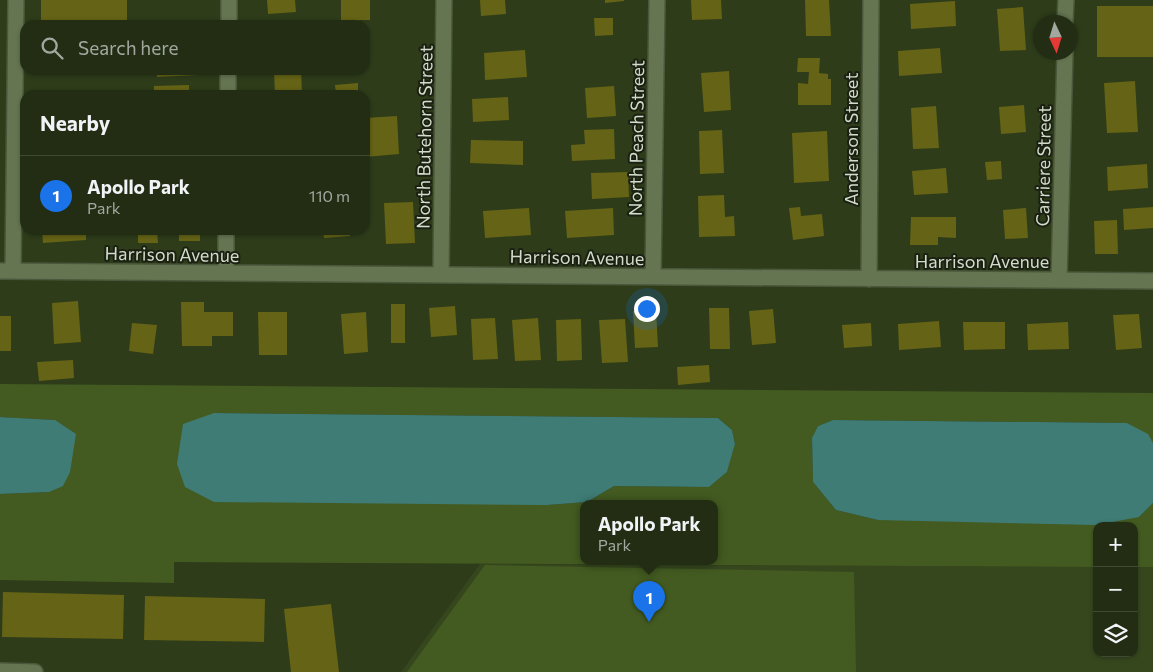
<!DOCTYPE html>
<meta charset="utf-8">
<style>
:root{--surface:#222d14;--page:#2e3922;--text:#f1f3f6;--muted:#a2a8a0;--line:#3f4934;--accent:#1a73e8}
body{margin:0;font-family:Commissioner,sans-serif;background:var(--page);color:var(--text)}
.controls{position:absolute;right:15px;bottom:15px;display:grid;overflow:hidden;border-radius:10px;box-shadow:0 1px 4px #0004}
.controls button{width:45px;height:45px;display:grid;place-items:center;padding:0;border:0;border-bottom:1px solid var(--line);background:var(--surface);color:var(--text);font:25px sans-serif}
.compass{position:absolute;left:1033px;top:15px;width:45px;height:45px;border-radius:50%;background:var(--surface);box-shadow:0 1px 4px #0004;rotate:176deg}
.you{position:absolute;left:646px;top:308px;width:18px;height:18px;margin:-12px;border:4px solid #fff;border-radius:50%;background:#1a73e8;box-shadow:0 0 0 8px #1a73e833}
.badge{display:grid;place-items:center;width:32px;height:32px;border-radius:50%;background:var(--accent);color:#fff;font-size:16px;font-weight:700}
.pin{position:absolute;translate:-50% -41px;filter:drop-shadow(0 1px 2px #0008)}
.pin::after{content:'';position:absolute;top:26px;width:18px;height:15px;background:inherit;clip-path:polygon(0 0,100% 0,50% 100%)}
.popup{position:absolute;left:580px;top:500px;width:138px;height:65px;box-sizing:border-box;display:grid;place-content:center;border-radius:10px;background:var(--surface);filter:drop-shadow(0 1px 4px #0005);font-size:16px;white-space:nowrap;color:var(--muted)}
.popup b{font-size:19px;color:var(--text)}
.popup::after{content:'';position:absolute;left:50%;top:100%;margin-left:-10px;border:10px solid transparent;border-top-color:var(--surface)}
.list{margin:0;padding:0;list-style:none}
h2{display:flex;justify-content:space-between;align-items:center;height:65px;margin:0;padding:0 20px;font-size:21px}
h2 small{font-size:16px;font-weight:400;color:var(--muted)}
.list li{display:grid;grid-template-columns:32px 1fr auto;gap:15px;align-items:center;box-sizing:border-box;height:80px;padding:0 20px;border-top:1px solid var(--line)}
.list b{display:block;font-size:19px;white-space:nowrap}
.list p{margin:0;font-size:16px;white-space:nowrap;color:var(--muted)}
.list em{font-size:16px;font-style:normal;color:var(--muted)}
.icon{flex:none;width:28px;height:28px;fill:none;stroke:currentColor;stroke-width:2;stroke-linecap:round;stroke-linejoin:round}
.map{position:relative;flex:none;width:1153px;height:672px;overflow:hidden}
.search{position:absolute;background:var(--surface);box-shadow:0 1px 4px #0004;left:20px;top:20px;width:350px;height:55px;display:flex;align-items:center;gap:12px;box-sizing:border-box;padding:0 18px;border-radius:15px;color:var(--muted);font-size:19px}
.panel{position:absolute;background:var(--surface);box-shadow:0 1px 4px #0004;left:20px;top:90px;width:350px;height:145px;border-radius:15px}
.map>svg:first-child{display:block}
.built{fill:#36471e}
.green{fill:#435b21;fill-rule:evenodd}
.water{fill:#3f7c76}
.building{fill:#656315}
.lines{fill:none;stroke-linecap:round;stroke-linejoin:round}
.minor-casing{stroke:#4b573a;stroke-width:18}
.minor{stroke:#657551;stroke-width:15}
.labels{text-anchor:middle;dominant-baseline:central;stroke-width:4;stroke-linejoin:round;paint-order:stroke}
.street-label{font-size:18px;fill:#d3dcc9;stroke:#1a2012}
</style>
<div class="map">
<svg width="1153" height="672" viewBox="0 0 1153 672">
<rect width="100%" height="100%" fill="#2e3c1a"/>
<path class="built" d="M480 564 1097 567V653H1134V567H1153V672H401Z"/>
<path class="green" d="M0 384 1153 393V443L1147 434 1127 423 833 420 818 426 812 439 813 482 836 510 878 520 1139 517 1153 503V567H1134V526H1097V567L174 562V583L0 580V494L49 492 55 420 0 417ZM214 413 718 418 732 430 735 444 727 472 709 487 614 486 587 502 547 505ZM584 503H714V561H584Z
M485 565 854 572 856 672H407Z"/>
<path class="water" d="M214 413 718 418 732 430 735 444 727 472 709 487 614 486 587 502 547 505 214 502 185 487 177 464 183 424Z
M0 417 55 420 76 434 70 472 63 486 49 492 0 494Z
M833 420 1127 423 1148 434 1153 443V503L1139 517 1096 525 878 520 836 510 813 482 812 438 818 426Z"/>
<path class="building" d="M41 0H127V25H41Z
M267 0H295L296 12 268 14Z
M341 0H370V20H359V25H341Z
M480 0H505L506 14 481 16Z
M605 0H624V1L605 3Z
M691 0H721L722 19 692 20Z
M805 0H829L831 36H806Z
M955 1 956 26 911 29 910 4Z
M1097 6H1153V57H1097Z
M1023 7 1026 50 1000 51 997 9Z
M594 18H613V35L595 36Z
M940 48 942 73 899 76 898 51Z
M525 50 527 77 485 80 484 53Z
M798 58H820L819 73 828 74V79H831V105H798V83L808 84 809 72H797Z
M157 70H198V75L157 77Z
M274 70H301L302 94 275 95Z
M729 71 731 110 704 112 701 73Z
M1135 81 1138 132 1107 133 1104 83Z
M358 83V95H336L335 85Z
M189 85V95H154V86Z
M614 86 616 116 587 118 585 88Z
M508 97 509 120 473 122 472 99Z
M1024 105 1026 132 1001 134 999 107Z
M936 106 939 148 913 149 911 108Z
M397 116 399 154 365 157V118Z
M614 129 615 159 572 161 571 145 585 144 584 130Z
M722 130 724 173 700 174 699 131Z
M827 131 829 181 794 183 792 133Z
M471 140 523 141V165L470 163Z
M1001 161 1002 179 987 180 985 162Z
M1147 164 1148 188 1108 191 1107 167Z
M946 168 948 193 914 195 912 171Z
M628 172 629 197 592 199 591 173Z
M724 195 725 217 734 216 735 236 699 237 698 196Z
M413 202 415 243 386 244 384 203Z
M800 207 801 216 822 214 824 236 793 240 789 208Z
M1153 207V228L1124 230 1123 209Z
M529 208 531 235 485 238 483 211Z
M613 208 614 235 567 238 565 211Z
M1026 208 1028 238 1005 239 1003 210Z
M911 217H956V238L938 237V245H910Z
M1117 220 1118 254H1095L1094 221Z
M42 230H86V240L43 243Z
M138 230H157L158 243H138Z
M179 230H204V234H200V241H179Z
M255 230H298V235H255Z
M323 230H350V236L324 238Z
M78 301 81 342 54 344 52 303Z
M181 302H204V312H233V336H212V346H182Z
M391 304H405V343H391Z
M455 306 457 335 431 337 429 308Z
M709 308H729L730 349H710Z
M773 309 776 343 752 345 749 311Z
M656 310 658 347 635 348 633 311Z
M258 312H287V355H259Z
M366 312 368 352 344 354 341 314Z
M1139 314 1142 348 1116 350 1113 315Z
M0 316H11V351H0Z
M495 318 498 359 473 360 471 319Z
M538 318 541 360 515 361 512 320Z
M581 319 582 360 557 361 556 320Z
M625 319 628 362 602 363 599 320Z
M939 321 941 347 899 350 898 324Z
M963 322H1005V349L964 350Z
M1068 322 1069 349 1028 350 1027 324Z
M132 323 157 325 153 354 129 351Z
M871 323 872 346 844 348 842 325Z
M73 360 74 378 39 381 37 362Z
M709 365 710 382 678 385 677 367Z
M3 592 124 595 123 639 2 637Z
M145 596 265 599 264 642 144 640Z
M331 604 339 672H291L284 609Z"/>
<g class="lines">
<g class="minor-casing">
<path id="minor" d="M1065 22 1066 0
M229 25V0
M228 95V70
M0 271 1153 281
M13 271 16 0
M226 273V230
M441 275 444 0
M653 277 657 0
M869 279 871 0
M1059 280 1065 52
M0 671 35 672"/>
</g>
<use href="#minor" class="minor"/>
</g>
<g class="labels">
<g class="street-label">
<text transform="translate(424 137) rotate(-89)">North Butehorn Street</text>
<text transform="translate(636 138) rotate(-89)">North Peach Street</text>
<text transform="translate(851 139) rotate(-90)">Anderson Street</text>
<text transform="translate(1043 166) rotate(-89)">Carriere Street</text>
<text transform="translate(172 254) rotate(1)">Harrison Avenue</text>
<text transform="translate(577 257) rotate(1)">Harrison Avenue</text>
<text x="982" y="261">Harrison Avenue</text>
</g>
</g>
</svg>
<div class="controls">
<button>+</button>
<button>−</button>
<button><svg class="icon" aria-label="layers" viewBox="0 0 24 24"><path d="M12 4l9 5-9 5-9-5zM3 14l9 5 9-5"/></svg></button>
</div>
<svg class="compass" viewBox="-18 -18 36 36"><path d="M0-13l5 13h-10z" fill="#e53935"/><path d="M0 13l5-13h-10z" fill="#a2a8a0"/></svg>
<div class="you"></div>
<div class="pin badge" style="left:649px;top:622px">1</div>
<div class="popup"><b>Apollo Park</b>Park</div>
<div class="search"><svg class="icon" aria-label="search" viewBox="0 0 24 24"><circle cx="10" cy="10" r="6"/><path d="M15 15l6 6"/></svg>Search here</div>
<section class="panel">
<h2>Nearby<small></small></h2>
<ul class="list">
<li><span class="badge">1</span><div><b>Apollo Park</b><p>Park</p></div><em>110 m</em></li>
</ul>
</section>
</div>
